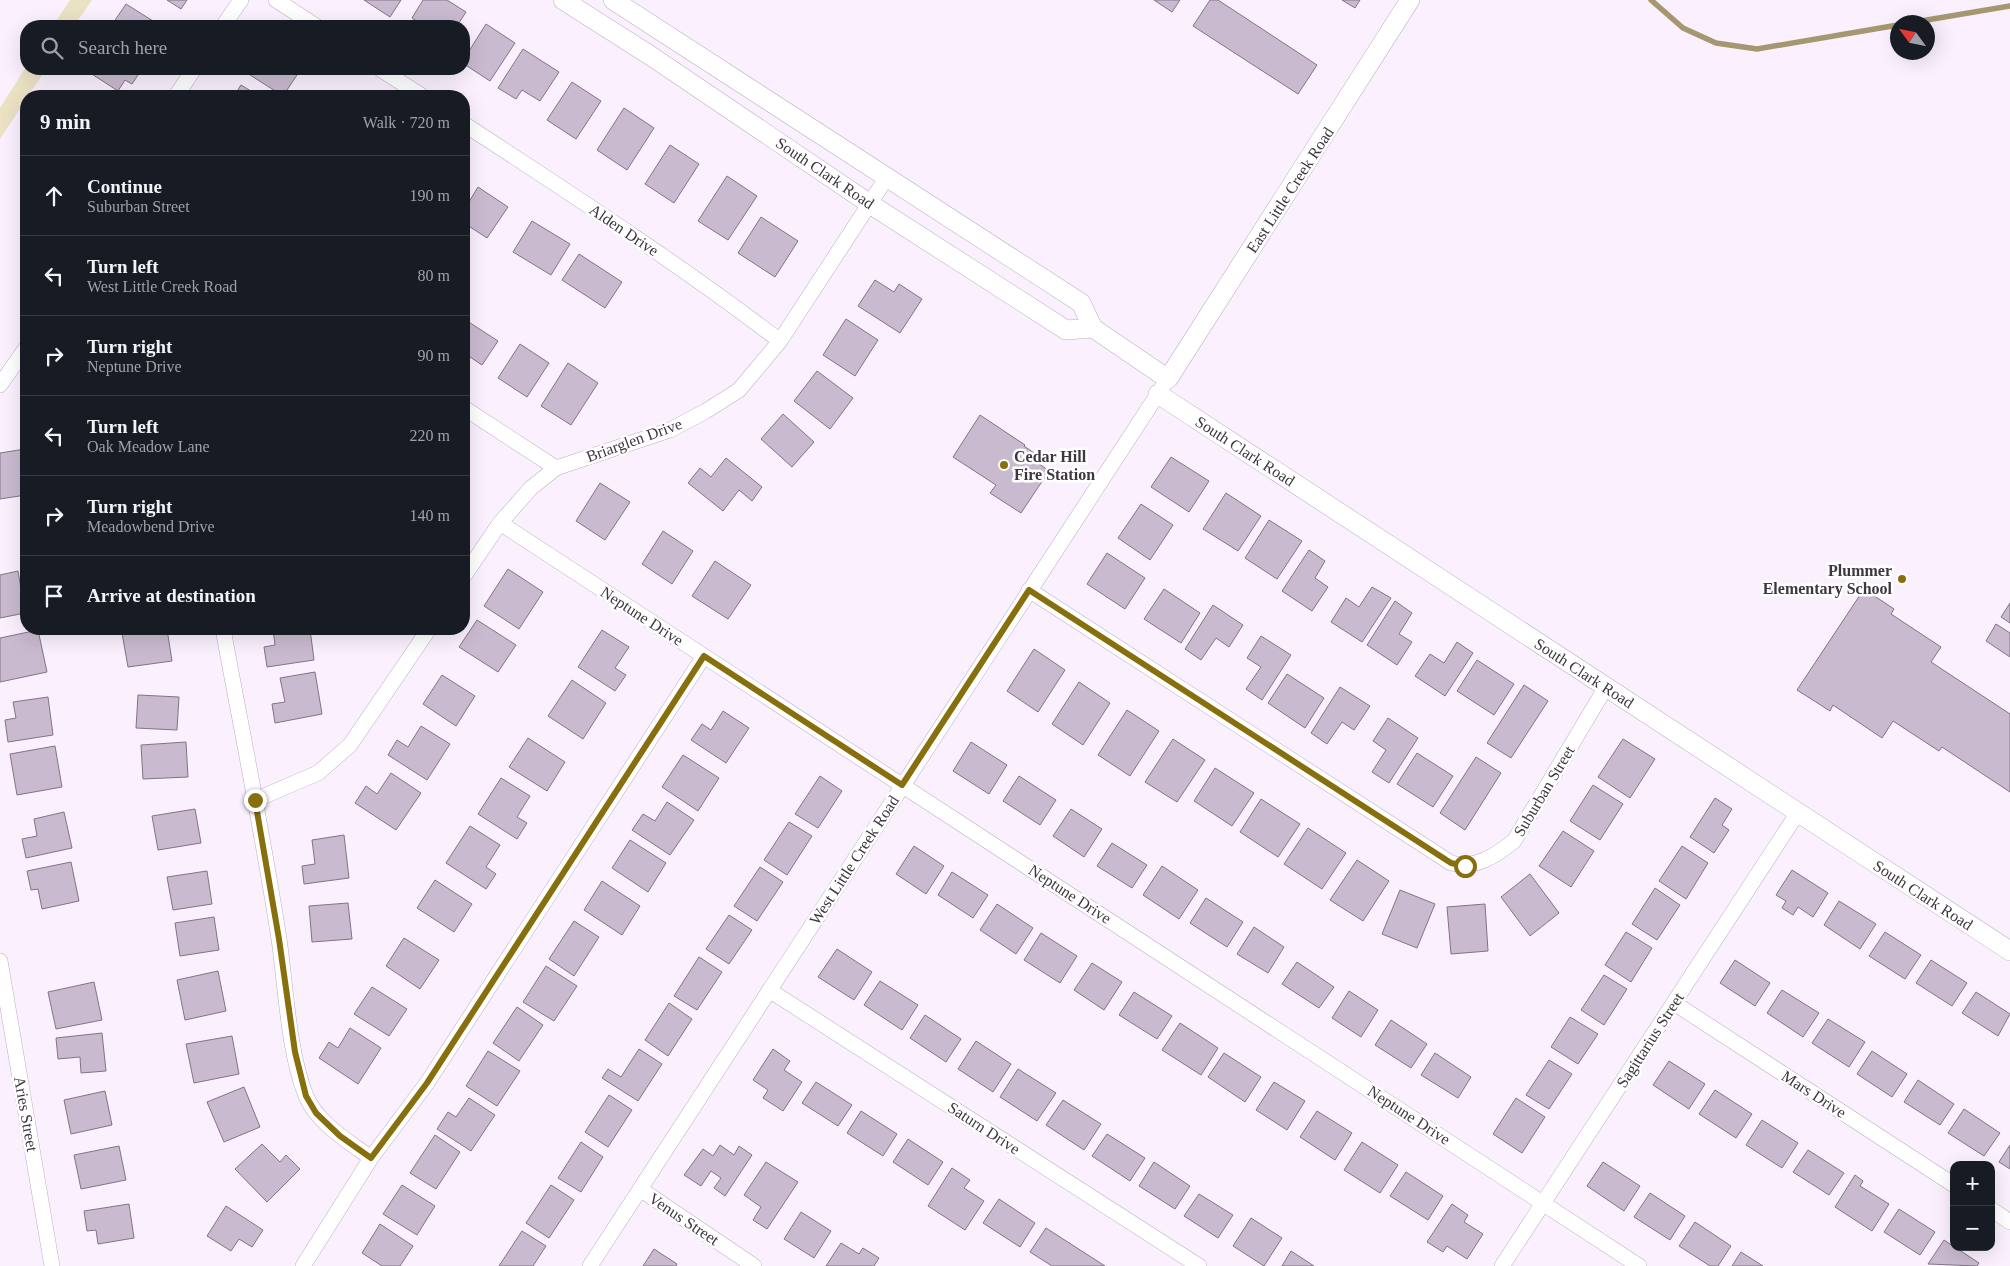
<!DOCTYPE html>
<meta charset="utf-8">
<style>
:root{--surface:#171b24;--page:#20242c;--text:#f1f3f6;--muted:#9ea1a6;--line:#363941}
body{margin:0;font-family:"Times New Roman",serif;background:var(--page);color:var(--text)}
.controls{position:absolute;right:15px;bottom:15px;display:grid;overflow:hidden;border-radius:10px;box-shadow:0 5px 20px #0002}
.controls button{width:45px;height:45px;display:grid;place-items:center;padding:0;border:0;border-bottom:1px solid var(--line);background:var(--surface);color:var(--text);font:25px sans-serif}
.compass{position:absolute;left:1890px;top:15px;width:45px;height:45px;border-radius:50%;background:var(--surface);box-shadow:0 5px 20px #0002;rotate:303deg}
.stop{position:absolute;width:15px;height:15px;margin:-11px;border:4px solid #886f0e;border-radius:50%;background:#fff}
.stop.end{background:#886f0e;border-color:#fff;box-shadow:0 1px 5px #0008}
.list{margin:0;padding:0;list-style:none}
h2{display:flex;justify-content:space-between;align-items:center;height:65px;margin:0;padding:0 20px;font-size:21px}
h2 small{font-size:16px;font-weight:400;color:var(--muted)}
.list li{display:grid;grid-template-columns:32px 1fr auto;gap:15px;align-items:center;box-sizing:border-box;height:80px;padding:0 20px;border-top:1px solid var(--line)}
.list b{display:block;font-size:19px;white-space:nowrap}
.list p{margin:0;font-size:16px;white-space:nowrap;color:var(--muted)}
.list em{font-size:16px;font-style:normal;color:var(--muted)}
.icon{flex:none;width:28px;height:28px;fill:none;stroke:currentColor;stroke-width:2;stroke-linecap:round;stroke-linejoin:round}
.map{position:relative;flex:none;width:2010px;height:1266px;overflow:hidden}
.search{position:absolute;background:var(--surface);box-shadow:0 5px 20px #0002;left:20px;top:20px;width:450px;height:55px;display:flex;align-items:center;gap:12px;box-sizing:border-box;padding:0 18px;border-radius:20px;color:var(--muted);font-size:19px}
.panel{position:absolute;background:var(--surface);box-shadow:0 5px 20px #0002;left:20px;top:90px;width:450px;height:545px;border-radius:20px}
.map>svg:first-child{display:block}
.green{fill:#ebe2c4}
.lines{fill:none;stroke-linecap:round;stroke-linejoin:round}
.stream{stroke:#a59870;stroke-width:5.5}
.building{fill:#cabad0;stroke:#827487}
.minor-casing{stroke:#beaec3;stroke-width:16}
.tertiary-casing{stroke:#beaec3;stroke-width:20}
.minor{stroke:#fff;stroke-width:15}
.tertiary{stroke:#fff;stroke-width:19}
.route{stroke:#886f0e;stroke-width:6}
.poi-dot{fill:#886f0e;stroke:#fff;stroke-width:2}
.labels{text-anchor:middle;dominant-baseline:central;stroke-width:5;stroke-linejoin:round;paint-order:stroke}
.street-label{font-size:16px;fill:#3e3740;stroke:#fff}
.poi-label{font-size:16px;font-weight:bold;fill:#3e3740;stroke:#fff;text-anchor:start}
</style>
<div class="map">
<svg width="2010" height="1266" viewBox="0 0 2010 1266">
<rect width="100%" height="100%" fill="#faf0fe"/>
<path class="green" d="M70 0H92L74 26H53Z
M26 67 46 69 0 139V108Z"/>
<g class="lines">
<path class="stream" d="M1651 0 1683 28 1716 43 1757 49 1898 25
M1915 22 2010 6"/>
</g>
<path class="building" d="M167 0H187L181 9Z
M364 0H401L390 17Z
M423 0H447L466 12 457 26H424L412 18Z
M1154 0H1180L1172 12Z
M1210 0H1218L1317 65 1298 94 1193 26Z
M1342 0H1360L1355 8Z
M126 4 161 26H111Z
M486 24 515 43 490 81 464 64V59Z
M523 49 559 72 540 101 522 90 516 99 498 88Z
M84 69H142L132 84 125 80 118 91Z
M250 69H301L283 96 247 73Z
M572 82 601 101 576 139 547 120Z
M241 85 259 96H234Z
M624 108 654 128 627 170 597 150Z
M670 145 699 164 674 203 645 184Z
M727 176 757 196 728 240 698 221Z
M478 187 508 207 487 238 464 223V210Z
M761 217 798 241 775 277 738 253Z
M532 221 570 244 551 275 513 252Z
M579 254 622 282 605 308 562 280Z
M875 280 894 292 899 284 922 299 900 333 858 306Z
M464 319 498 341 482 365 464 353Z
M846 319 878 340 855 376 823 355Z
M520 344 549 363 527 397 498 378Z
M568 363 598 383 571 425 541 406Z
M817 371 853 398 830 429 794 401Z
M783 414 814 442 792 467 761 439Z
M980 415 1025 445 1024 446 1037 455 1034 460 1049 471 1021 513 990 493 996 485 953 457Z
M25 449 26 495 0 499V453Z
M1171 457 1209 481 1189 512 1151 487Z
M726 458 762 487 752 501 739 490 723 511 688 483 700 468 711 477Z
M600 483 630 502 605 540 576 521Z
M1226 493 1261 516 1238 551 1203 529Z
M1141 504 1173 525 1150 560 1118 538Z
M1269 520 1302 541 1277 579 1245 558Z
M663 531 693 551 672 584 642 564Z
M1309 550 1325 561 1315 578 1328 587 1312 611 1282 591Z
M1107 553 1145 578 1125 609 1087 584Z
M715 561 751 585 728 619 692 596Z
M508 569 543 592 519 629 484 606Z
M18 571 25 613 0 618V575Z
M1372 587 1391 598 1362 642 1331 622 1346 598 1359 607Z
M1164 589 1200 613 1181 643 1144 619Z
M1864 589 1894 609 1891 614 1941 647 1931 662 2010 714V792L1942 747 1939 751 1893 721 1882 738 1833 705 1830 711 1797 690Z
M1395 601 1412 613 1399 634 1412 642 1397 665 1367 645Z
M2010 603V623L2001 617Z
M1213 605 1243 625 1229 647 1216 638 1201 660 1185 649Z
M477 620 516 645 498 672 459 647Z
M1996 624 2010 633V657L1986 641Z
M153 629H167L172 661 128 667 122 633Z
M273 629H310L314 660 267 667 264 647 275 645Z
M38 630 47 672 0 682V638Z
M602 630 629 647 615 668 626 675 615 691 578 667Z
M1261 636 1291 655 1262 700 1246 689 1261 667 1247 658Z
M1457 642 1473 653 1445 696 1415 676 1430 654 1444 663Z
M1034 649 1065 670 1038 712 1007 691Z
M1477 660 1514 684 1494 715 1457 691Z
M315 672 322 714 275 723 272 704 285 702 280 678Z
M1287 674 1324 698 1305 728 1268 703Z
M442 675 475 696 456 726 423 704Z
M572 680 606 703 583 739 548 716Z
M1079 682 1110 703 1083 745 1052 724Z
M1524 685 1548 701 1511 758 1487 743Z
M1340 687 1370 706 1354 730 1342 722 1327 744 1311 733Z
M138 695 179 697 177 730 136 728Z
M48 697 53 735 8 742 5 720 16 718 13 702Z
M1127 710 1159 731 1130 776 1098 755Z
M723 711 749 728 726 763 691 740 702 724 711 730Z
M1388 718 1418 738 1389 783 1372 772 1386 750 1373 741Z
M421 726 450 744 427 780 388 755 397 740 408 747Z
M528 738 565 762 547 791 509 767Z
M1173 739 1205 760 1177 802 1145 782Z
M1623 739 1655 759 1630 798 1598 777Z
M186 742 188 777 143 779 141 745Z
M971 742 1007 765 989 794 953 771Z
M55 746 62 787 17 795 10 754Z
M1417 753 1453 776 1433 807 1397 784Z
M683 755 719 778 698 811 662 787Z
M1476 757 1501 773 1465 830 1440 813Z
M1215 768 1254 793 1232 826 1194 801Z
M391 773 421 793 396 830 355 803 366 786 377 794Z
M820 776 842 791 818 828 795 814Z
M1019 776 1056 800 1040 825 1003 801Z
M501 778 530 796 517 817 527 823 517 839 478 814Z
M1593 785 1623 804 1600 840 1570 821Z
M1715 798 1732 809 1722 825 1729 830 1714 853 1690 837Z
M1261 799 1300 824 1278 857 1240 832Z
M667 802 694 820 670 855 632 830 643 814 655 821Z
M195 809 201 843 158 850 152 816Z
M1071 809 1102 829 1084 857 1053 836Z
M64 812 72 848 26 858 22 839 37 836 34 819Z
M789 822 812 836 787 875 764 860Z
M470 826 500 845 486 867 496 874 486 889 446 863Z
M1308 828 1346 853 1322 889 1284 864Z
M1563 831 1594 851 1571 887 1539 866Z
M344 835 349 878 304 884 302 866 315 864 312 840Z
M630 840 666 863 648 892 612 868Z
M1112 843 1147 865 1132 888 1097 866Z
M914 846 944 866 926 894 896 874Z
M1682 846 1708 863 1686 899 1659 881Z
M1357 860 1389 881 1363 921 1330 900Z
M71 862 79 901 42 909 38 889 31 890 27 871Z
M1162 866 1198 890 1179 919 1143 895Z
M760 867 783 882 757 921 734 906Z
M1792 870 1828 893 1813 917 1798 907 1793 915 1782 908 1786 901 1776 895Z
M207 871 212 904 173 910 167 877Z
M952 872 988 895 973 918 938 895Z
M1530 874 1559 913 1530 936 1501 897Z
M435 880 472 904 454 932 417 908Z
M602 881 640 906 622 935 584 910Z
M1655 888 1680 905 1657 940 1632 924Z
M1400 890 1435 904 1417 948 1382 934Z
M1206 898 1243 922 1227 947 1190 923Z
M1839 901 1876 924 1860 949 1824 925Z
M348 903 352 939 312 942 309 906Z
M997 904 1033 928 1016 954 980 930Z
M1485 904 1488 951 1451 954 1447 907Z
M729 915 752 930 729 964 706 949Z
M214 917 219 950 180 956 175 923Z
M574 921 599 937 574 976 549 959Z
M1254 927 1284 947 1268 973 1237 954Z
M1626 932 1652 948 1631 982 1605 965Z
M1885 932 1921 955 1905 979 1869 956Z
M1041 933 1077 956 1060 983 1024 960Z
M404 938 439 960 420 989 386 966Z
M837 949 872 972 854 1000 818 977Z
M699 957 722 972 697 1010 674 996Z
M1735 960 1770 983 1755 1006 1720 983Z
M1931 960 1967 983 1952 1006 1916 983Z
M1297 962 1334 987 1319 1008 1282 984Z
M1092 963 1122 982 1104 1010 1074 990Z
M546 966 577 986 554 1021 523 1002Z
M218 971 226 1011 185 1020 177 980Z
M1604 975 1627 989 1604 1025 1581 1010Z
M880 981 918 1005 902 1030 864 1005Z
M94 982 102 1020 56 1029 48 992Z
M372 987 407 1009 389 1036 354 1014Z
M1782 990 1819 1013 1803 1037 1767 1013Z
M1349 991 1378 1010 1361 1037 1332 1018Z
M1134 992 1172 1016 1157 1039 1119 1015Z
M1976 992 2010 1014 1998 1036 1962 1013Z
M669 1003 692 1019 668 1056 645 1040Z
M517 1007 543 1025 519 1061 493 1043Z
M925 1015 961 1039 946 1062 910 1038Z
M1570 1017 1598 1034 1578 1064 1551 1047Z
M1828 1019 1865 1042 1849 1067 1812 1043Z
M1391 1020 1427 1044 1411 1068 1375 1045Z
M1180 1023 1218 1048 1201 1075 1162 1050Z
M350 1028 381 1048 358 1084 319 1058 329 1042 338 1048Z
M102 1033 106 1071 81 1073 80 1057 58 1059 56 1038Z
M232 1036 239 1074 194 1083 186 1044Z
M976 1041 1011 1064 993 1092 958 1069Z
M639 1049 662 1064 638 1101 602 1078 608 1069 621 1077Z
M773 1049 790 1061 784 1070 802 1082 783 1111 763 1098 768 1090 753 1080Z
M488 1051 520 1071 497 1106 466 1086Z
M1872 1051 1907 1074 1892 1097 1857 1074Z
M1224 1053 1261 1077 1245 1102 1208 1077Z
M1435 1053 1471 1077 1458 1098 1421 1075Z
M1549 1060 1572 1074 1549 1109 1526 1095Z
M1669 1061 1705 1084 1689 1109 1653 1085Z
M1018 1069 1056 1093 1037 1121 1000 1097Z
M1918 1080 1954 1104 1940 1125 1904 1102Z
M816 1082 852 1105 838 1126 802 1103Z
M1274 1082 1305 1101 1287 1130 1256 1110Z
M244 1087 260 1127 224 1142 207 1102Z
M1715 1090 1752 1114 1736 1138 1699 1114Z
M105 1091 112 1125 71 1134 64 1100Z
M609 1095 632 1110 608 1147 585 1132Z
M469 1098 495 1115 471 1151 437 1129 448 1112 456 1117Z
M1516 1098 1545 1117 1522 1153 1493 1134Z
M1063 1100 1101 1124 1084 1150 1046 1125Z
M1964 1109 2000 1133 1984 1156 1948 1133Z
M861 1111 897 1134 883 1156 847 1133Z
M1317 1111 1352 1133 1335 1160 1300 1137Z
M1762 1120 1798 1143 1782 1168 1746 1145Z
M1107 1134 1145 1158 1130 1181 1092 1156Z
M435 1135 460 1152 436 1189 410 1173Z
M908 1139 943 1162 928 1185 893 1162Z
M581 1142 603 1157 581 1192 558 1178Z
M1362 1142 1398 1165 1380 1193 1344 1170Z
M262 1144 280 1162 286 1155 300 1169 267 1202 235 1169Z
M720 1145 734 1155 739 1146 752 1155 725 1196 714 1188 721 1178 711 1171 701 1186 684 1175 703 1149 713 1156Z
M2010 1145V1169L1999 1162Z
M119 1146 126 1180 81 1189 74 1155Z
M1808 1150 1844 1173 1829 1195 1793 1172Z
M766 1162 798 1182 767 1229 753 1220 761 1207 744 1195Z
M1154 1162 1190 1186 1175 1209 1139 1186Z
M1603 1162 1640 1186 1624 1211 1587 1186Z
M952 1168 970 1180 964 1188 984 1201 965 1230 928 1206Z
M1406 1172 1443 1196 1428 1220 1390 1196Z
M1855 1175 1863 1181 1860 1186 1889 1204 1872 1231 1835 1207Z
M402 1185 435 1206 417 1235 383 1214Z
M551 1185 574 1200 549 1238 526 1223Z
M1650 1193 1685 1216 1670 1240 1634 1217Z
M1199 1194 1233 1215 1218 1238 1184 1216Z
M999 1199 1035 1223 1020 1247 983 1223Z
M129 1204 134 1238 98 1244 96 1230 87 1231 84 1211Z
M1452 1204 1468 1215 1464 1222 1483 1234 1467 1259 1447 1246 1443 1252 1427 1242Z
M226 1206 263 1230 252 1247 239 1239 231 1251 207 1236Z
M1899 1209 1935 1232 1920 1255 1884 1232Z
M801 1212 831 1231 814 1258 784 1239Z
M1251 1218 1282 1238 1264 1266 1233 1246Z
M1695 1222 1731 1246 1718 1266H1710L1679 1246Z
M380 1224 413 1246 400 1266H382L362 1253Z
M1046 1228 1105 1266H1052L1030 1252Z
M522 1231 546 1246 533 1266H499Z
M1944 1240 1979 1263 1977 1266 1928 1264Z
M841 1243 859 1254 863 1248 879 1258 874 1266H826Z
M654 1249 677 1264 676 1266H643Z
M1291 1251 1314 1266H1282Z
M1741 1252 1763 1266H1732Z"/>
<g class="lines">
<g class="minor-casing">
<path id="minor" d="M276 0 316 26
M223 26 241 0
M380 69 422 96
M176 96 194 69
M464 124C571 194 678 263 780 341
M0 385 26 348
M464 408 556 468
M500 523 1639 1266
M464 576 500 523 531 488 556 468 670 430 706 411 739 390 780 341 887 177
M1029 590 1451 863C1476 869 1495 856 1514 841L1606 687
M223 629C242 732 263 835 279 939 286 987 288 1051 306 1096 317 1123 348 1141 371 1158
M255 800 318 773 350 745 429 629
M0 961 52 1266
M769 990 1199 1266
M1674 1003 1954 1185
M640 1189 754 1266
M1991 1209 2010 1222
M303 1266 371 1158 427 1083 704 656
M590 1266 1163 386
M1502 1266 1797 814"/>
</g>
<g class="tertiary-casing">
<path id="tertiary" d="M563 0 651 56 870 204 1066 330 1093 328
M613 0 1081 303 1093 328 1168 379 1410 0
M1158 394 2010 951"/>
</g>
<use href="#minor" class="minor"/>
<use href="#tertiary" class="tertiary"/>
</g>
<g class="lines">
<path class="route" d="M255 800 279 939 295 1052 306 1096 316 1113 340 1136 371 1158 427 1083 704 656 902 785 1029 590 1451 863 1465 866"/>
</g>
<g class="poi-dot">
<circle cx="1004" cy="465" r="5"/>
<circle cx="1902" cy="579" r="5"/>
</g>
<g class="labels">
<g class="street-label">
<text transform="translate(825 173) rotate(34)">South Clark Road</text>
<text transform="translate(1290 190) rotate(-57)">East Little Creek Road</text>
<text transform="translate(624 230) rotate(34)">Alden Drive</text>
<text transform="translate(634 440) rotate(-20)">Briarglen Drive</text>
<text transform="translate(1245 451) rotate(33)">South Clark Road</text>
<text transform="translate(642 616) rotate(33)">Neptune Drive</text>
<text transform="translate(1584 673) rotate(33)">South Clark Road</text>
<text transform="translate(1544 791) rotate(-59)">Suburban Street</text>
<text transform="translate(854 860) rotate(-57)">West Little Creek Road</text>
<text transform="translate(1070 894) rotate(33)">Neptune Drive</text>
<text transform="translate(1923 895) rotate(33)">South Clark Road</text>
<text transform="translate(1650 1040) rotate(-57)">Sagittarius Street</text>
<text transform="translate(1814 1094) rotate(33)">Mars Drive</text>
<text transform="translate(26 1114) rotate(80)">Aries Street</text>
<text transform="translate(1409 1115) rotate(33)">Neptune Drive</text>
<text transform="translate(984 1128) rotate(33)">Saturn Drive</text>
<text transform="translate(684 1219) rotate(34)">Venus Street</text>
</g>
<g class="poi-label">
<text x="1014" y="456">Cedar Hill<tspan x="1014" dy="18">Fire Station</tspan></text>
<text x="1892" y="570" text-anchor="end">Plummer<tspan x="1892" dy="18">Elementary School</tspan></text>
</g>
</g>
</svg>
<div class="controls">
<button>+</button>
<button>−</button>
</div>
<svg class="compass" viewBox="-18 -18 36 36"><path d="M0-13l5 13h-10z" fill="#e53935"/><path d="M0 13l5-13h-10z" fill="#9ea1a6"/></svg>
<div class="stop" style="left:1465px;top:866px"></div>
<div class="stop end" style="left:255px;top:800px"></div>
<div class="search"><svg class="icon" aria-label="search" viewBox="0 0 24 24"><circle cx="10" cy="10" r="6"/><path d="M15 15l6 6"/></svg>Search here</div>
<section class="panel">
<h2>9 min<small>Walk · 720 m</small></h2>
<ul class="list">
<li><svg class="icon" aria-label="ahead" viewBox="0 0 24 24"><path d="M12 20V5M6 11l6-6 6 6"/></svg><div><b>Continue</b><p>Suburban Street</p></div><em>190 m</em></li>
<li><svg class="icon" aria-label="left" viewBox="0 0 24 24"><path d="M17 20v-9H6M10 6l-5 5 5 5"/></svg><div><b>Turn left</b><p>West Little Creek Road</p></div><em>80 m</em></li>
<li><svg class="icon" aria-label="right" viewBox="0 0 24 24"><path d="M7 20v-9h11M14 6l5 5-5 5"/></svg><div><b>Turn right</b><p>Neptune Drive</p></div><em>90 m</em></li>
<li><svg class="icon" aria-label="left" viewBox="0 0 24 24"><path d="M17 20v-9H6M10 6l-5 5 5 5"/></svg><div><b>Turn left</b><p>Oak Meadow Lane</p></div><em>220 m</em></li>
<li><svg class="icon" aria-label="right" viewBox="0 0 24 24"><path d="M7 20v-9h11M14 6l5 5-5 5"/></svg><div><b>Turn right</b><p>Meadowbend Drive</p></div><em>140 m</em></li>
<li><svg class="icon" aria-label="arrive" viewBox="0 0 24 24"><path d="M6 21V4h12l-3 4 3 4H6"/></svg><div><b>Arrive at destination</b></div></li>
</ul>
</section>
</div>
